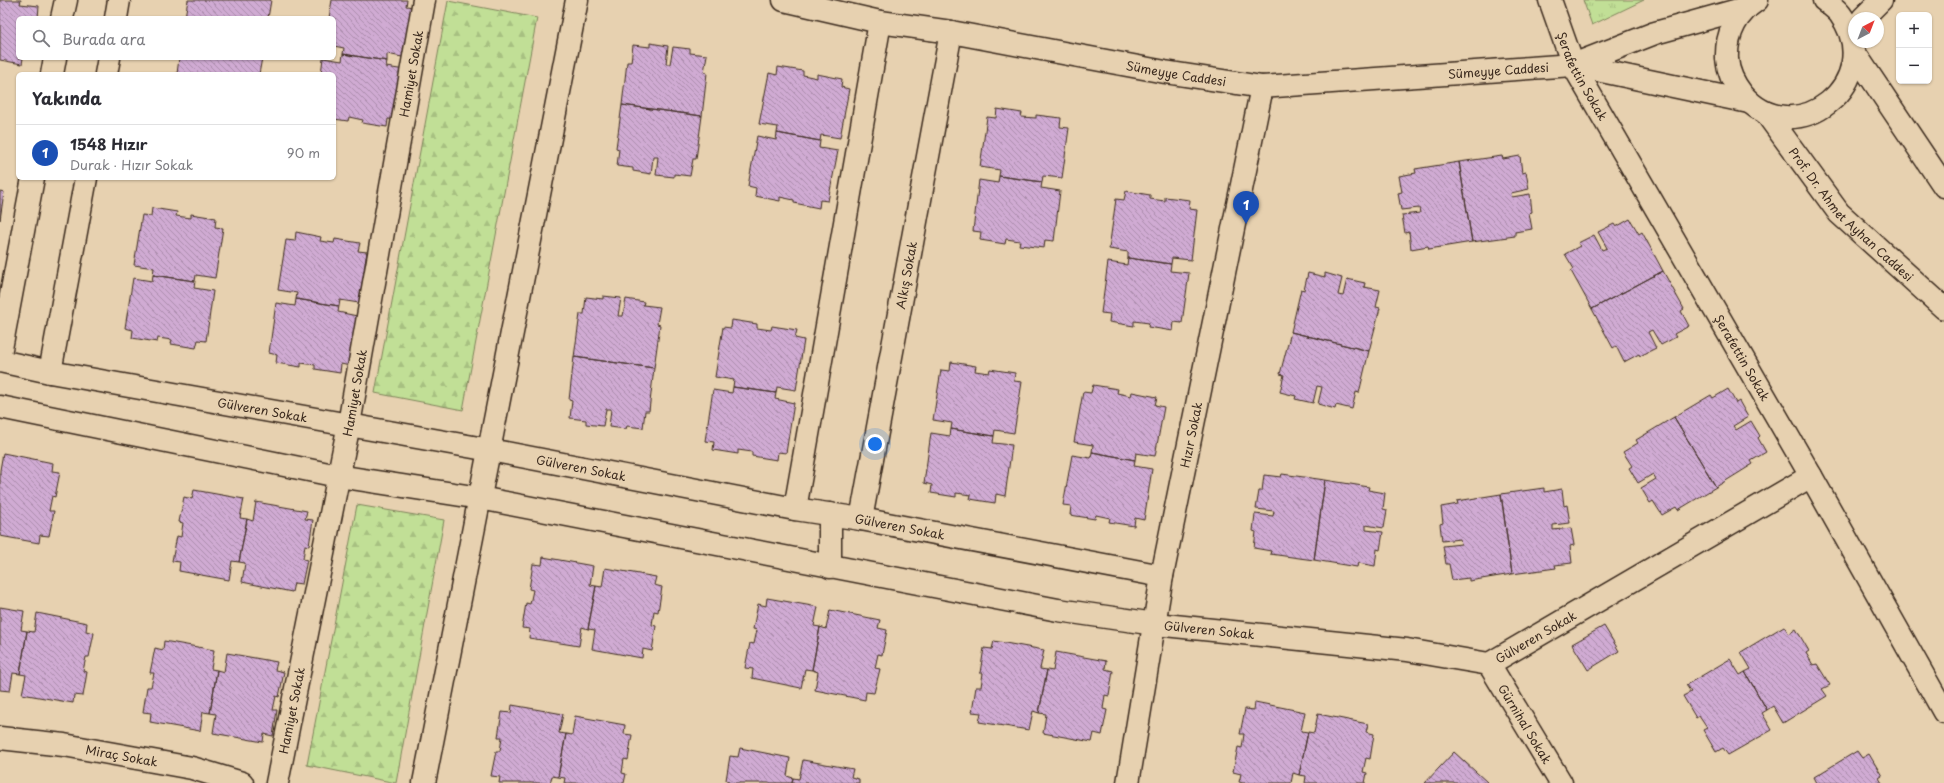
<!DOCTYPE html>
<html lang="tr">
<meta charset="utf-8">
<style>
:root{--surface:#fff;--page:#f7f7f7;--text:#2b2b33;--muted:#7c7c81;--line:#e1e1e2;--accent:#1f6fb2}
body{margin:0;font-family:"Playpen Sans",sans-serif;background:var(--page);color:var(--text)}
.controls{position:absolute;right:12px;top:12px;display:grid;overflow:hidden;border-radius:6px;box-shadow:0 1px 3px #0004}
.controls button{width:36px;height:36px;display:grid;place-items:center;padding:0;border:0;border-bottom:1px solid var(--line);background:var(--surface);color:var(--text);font:20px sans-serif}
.compass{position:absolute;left:1848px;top:12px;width:36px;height:36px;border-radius:50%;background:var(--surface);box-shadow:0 1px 3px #0004;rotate:42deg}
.you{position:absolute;left:875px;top:444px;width:14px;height:14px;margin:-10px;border:3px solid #fff;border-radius:50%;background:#1a73e8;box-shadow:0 0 0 6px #1a73e833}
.badge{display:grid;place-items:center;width:26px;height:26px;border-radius:50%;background:var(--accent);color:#fff;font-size:13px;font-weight:700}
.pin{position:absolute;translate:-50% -33px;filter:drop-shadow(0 1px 2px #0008)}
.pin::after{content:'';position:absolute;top:21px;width:14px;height:12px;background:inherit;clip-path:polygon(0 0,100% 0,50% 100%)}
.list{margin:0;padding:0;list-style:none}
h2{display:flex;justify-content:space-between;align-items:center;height:52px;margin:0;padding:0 16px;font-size:17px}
h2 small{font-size:13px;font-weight:400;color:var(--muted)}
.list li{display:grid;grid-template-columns:26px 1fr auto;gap:12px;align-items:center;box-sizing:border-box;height:56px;padding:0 16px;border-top:1px solid var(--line)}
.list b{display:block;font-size:15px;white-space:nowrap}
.list p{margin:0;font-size:13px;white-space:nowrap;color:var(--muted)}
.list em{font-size:13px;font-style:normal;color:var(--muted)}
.icon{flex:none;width:22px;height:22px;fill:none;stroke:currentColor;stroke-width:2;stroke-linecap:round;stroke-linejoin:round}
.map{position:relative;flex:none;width:1944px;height:783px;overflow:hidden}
.search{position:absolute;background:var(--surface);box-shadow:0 1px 3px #0004;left:16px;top:16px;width:320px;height:44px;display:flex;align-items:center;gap:10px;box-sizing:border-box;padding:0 14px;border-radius:6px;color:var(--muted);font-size:15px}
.panel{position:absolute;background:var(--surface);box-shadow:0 1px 3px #0004;left:16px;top:72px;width:320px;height:108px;border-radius:6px}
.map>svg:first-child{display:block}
.forest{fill:url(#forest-firs);stroke:#7e845a}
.park{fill:url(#park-tufts);stroke:#7e845a}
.building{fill:url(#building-back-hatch);stroke:#3b2a1e}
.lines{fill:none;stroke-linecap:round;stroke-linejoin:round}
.street-casing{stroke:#3b2a1e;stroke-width:25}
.secondary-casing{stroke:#3b2a1e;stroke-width:25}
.street{stroke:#e7d1b0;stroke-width:22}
.secondary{stroke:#e7d1b0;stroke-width:22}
.labels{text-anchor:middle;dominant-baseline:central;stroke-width:3.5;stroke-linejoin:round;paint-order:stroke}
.street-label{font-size:12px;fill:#3b2a1e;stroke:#e7d1b0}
</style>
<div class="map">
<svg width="1944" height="783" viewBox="0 0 1944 783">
<defs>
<pattern id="forest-firs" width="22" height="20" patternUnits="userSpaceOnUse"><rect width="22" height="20" fill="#c1df96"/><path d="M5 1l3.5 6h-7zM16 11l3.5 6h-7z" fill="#a7c081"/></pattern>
<pattern id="park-tufts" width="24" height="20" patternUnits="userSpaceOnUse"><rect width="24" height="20" fill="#c1df96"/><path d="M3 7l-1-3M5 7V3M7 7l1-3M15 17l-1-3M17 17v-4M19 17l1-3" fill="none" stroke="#a7c081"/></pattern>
<pattern id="building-back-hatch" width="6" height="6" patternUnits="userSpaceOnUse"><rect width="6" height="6" fill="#d0abd3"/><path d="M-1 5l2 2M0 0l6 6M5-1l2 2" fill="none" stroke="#aa8bab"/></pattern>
</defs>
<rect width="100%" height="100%" fill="#e7d1b0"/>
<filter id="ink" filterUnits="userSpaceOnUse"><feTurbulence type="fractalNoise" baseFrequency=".025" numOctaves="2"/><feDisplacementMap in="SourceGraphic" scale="8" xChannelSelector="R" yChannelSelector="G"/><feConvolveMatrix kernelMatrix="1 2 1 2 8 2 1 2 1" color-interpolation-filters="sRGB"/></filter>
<g filter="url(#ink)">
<path class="forest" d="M448 1 537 18 463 410 375 393Z
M357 505 444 520 396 783 307 765Z"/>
<path class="park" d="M1583 0H1644L1592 25Z"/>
<path class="building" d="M0 0H21L20 4 39 6 38 18H18V58H23L22 64 0 60Z
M188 0H271L268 18 185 17Z
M332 0H407L406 6 414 7 407 58 387 54V61L343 54 344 48 334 46V18H329Z
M650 43 668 46 666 64H670L673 47 690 49V53L707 55 704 72 707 73 702 116 622 105 627 62H631L633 45 650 47Z
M343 54 387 61 386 67 405 70 397 120 388 119 387 127 362 123 363 120 349 117 348 121 334 119V74H321L323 58 342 61Z
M179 58H262L259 74H177Z
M778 67 803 71V75L817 78V74L842 79 841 87 849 89 840 138 821 135 820 141 777 133 778 127 759 124 769 73 777 75Z
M622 105 702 116 696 159H693L690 176 674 174V177L656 175 658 157H653L651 174 633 171V168L617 166 619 149 616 148Z
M997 109 1022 113 1021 117 1036 118V115L1061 118 1060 127 1069 128 1062 178 1043 176 1042 182 999 176 1000 170 980 167 987 117 996 118Z
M777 133 820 141 819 148 838 151 828 201 820 200 819 208 794 203V200L780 197V201L755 196 756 188 748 186 757 136 776 140Z
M1502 156 1503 159 1520 156 1522 173 1526 172 1529 189 1511 193 1512 197 1530 194 1532 212 1529 213 1532 229 1515 232V236L1472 242 1459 162Z
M1459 162 1472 242 1429 249 1428 246 1411 249 1409 232 1405 233 1402 215 1420 213 1419 208 1401 210 1398 193 1402 192 1399 176 1416 173 1415 169Z
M999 176 1042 182 1041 188 1060 191 1054 241 1045 240 1044 248 1019 245 1020 241 1006 239 1005 244 980 240 981 232 973 231 979 180 998 183Z
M0 191 4 192 0 220Z
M1126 191 1150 195V199L1165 201V197L1190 200 1189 209 1197 210 1191 260 1172 258 1171 264 1128 258V252L1109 249 1116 199 1124 200Z
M152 208 177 212 176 216 191 218V214L216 218 215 227 223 228 215 278 196 275 195 281 153 275 154 268 134 265 142 215 151 216Z
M1630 219 1639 234 1642 232 1663 271 1592 309 1571 271 1574 269 1565 254 1580 246 1578 243 1594 235 1602 250 1607 248 1598 232 1614 224 1616 227Z
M296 232 321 237 320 241 334 243 335 239 360 243 358 251 367 252 359 303 340 300 339 306 296 299 297 293 278 290 286 240 295 241Z
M1128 258 1171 264 1170 271 1189 273 1182 323 1174 322 1173 331 1148 327 1149 323 1134 321V326L1109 322 1110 314 1101 313 1108 262 1127 265Z
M1663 271 1684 309 1681 311 1689 326 1674 334 1676 337 1661 345 1652 330 1648 332 1656 348 1640 356 1639 354 1624 362 1616 346 1613 348 1592 309Z
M1308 273 1325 277V273L1342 278 1338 295 1343 296 1347 279 1365 283 1364 287 1380 290 1376 307 1380 308 1369 351 1291 332 1301 289 1304 290Z
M153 275 195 281 194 288 213 291 206 341 198 340 196 348 171 344 172 340 158 338 157 342 132 338 133 330 125 328 133 278 152 281Z
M603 296 621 298 618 316H623L626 299 644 302 643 305 660 307 657 324 660 325 654 368 574 357 580 314H584L586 297 603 299Z
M296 299 339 306 338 312 357 316 350 366 341 364 340 373 315 369V365L301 363V367L276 363 277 355 269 353 276 303 295 306Z
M732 320 757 324V328L771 330 772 326 797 330 795 338 804 340 796 390 777 387 776 393 733 387 734 380 715 377 723 327 731 328Z
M1291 332 1369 351 1359 393 1356 392 1352 409 1336 405 1335 409 1318 404 1322 387 1317 386 1313 403 1295 399 1296 396 1280 392 1284 375 1280 374Z
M574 357 654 368 649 411H645L643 428 627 426 626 429 609 427 611 409H606L603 426 586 424V420L570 418 572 401 569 400Z
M951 362 976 366 975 371 989 373 990 369 1015 373 1014 381 1022 382 1014 433 995 430 994 436 951 429 952 423 933 420 941 370 950 371Z
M1093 385 1118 389 1117 393 1131 396 1132 392 1157 397 1155 405 1164 407 1155 456 1136 453 1135 460 1092 452 1093 445 1074 442 1083 392 1091 393Z
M733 387 776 393 775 399 794 403 786 453 778 452 777 460 752 456V452L738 450V454L713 450 714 442 705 441 713 390 732 393Z
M1728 389 1736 403 1739 401 1748 417 1733 426 1736 430 1751 421 1760 436 1758 438 1766 452 1751 461 1753 464 1716 487 1674 417 1711 395 1713 398Z
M1674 417 1716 487 1678 510 1676 507 1662 515 1653 501 1650 503 1641 488 1656 479 1653 474 1638 483 1629 468 1632 466 1623 452 1638 443 1636 440Z
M951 429 994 436 993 443 1012 445 1005 496 996 494 995 503 970 499 971 495 956 493V497L931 493 932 485 924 483 931 433 950 436Z
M1092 452 1135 460 1134 466 1152 469 1144 520 1135 518 1134 526 1109 522 1110 518 1096 515 1095 519 1070 515 1071 506 1063 505 1072 455 1091 458Z
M3 453 53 463 52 471 60 472 55 497 52 496 49 511H54L49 536 40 535 39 543 0 536V470Z
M1282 474 1325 480 1314 560 1270 554 1271 551 1254 548 1256 532 1253 531 1255 514 1273 516 1274 511 1256 509 1259 491H1262L1264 475 1281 477Z
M1325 480 1369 487 1368 490 1385 493 1383 509 1387 510 1384 528 1366 525V530L1383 532 1380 550 1377 549 1375 566 1358 563 1357 567 1314 560Z
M1544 488V492L1562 489 1564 506 1567 505 1570 523 1553 525V530L1571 528 1574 545 1570 546 1572 563 1555 565 1556 568 1512 574 1501 494Z
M194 490 244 499 240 518 247 519 239 562 232 561 229 580 179 571 180 562 172 561 177 536 181 537 183 523 179 522 184 497 192 499Z
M1501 494 1512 574 1469 581V578L1452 580 1449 564H1446L1443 546 1461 544 1460 539 1442 541 1440 524 1443 523 1441 507 1458 504 1457 501Z
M256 502 307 511 305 519 313 520 309 546 305 545 303 559 307 560 302 584 294 583 292 592 242 582 245 563 239 562 247 519 253 521Z
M543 557 593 566 590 585 596 586 588 629 582 627 579 646 529 638 530 629 522 628 526 603 530 604 533 590 529 589 533 564 542 565Z
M605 568 656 577 654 585 662 587 658 612 654 611 652 625 656 626 652 651 643 649 642 658 592 649 595 630 588 629 596 586 602 587Z
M767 598 818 607 814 626 820 627 812 670 805 669 801 688 752 678 753 669 745 668 750 643 754 644 757 630 753 629 758 604 766 606Z
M0 607 24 611 21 630 27 631 20 674 13 673 10 691 0 690Z
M830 610 880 620 878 628 887 630 882 655 878 654 875 668 880 669 874 693 866 692 865 700 815 690 818 672 812 670 820 627 826 629Z
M37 613 87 623 86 631 94 633 89 657H86L83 671 87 672 83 696 74 695 73 703 22 694 26 675 20 674 27 631 34 632Z
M1604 626 1619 651 1588 670 1572 644Z
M1784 626 1789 634 1796 629 1809 651 1806 653 1813 665 1817 664 1830 685 1822 689 1827 696 1783 723 1773 706 1767 710 1745 672 1751 669 1741 652Z
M164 641 214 650 211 669 217 670 210 713 203 712 200 731 150 722 151 713 143 712 147 687H151L154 673H150L155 648 163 650Z
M994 641 1044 650 1040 669 1047 670 1039 713 1033 711 1029 730 979 722 981 713 972 712 976 687H981L983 673H980L984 648 992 649Z
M1056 652 1106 661 1105 669 1113 671 1109 696 1105 695 1103 709 1107 710 1102 735 1094 733 1092 742 1043 733 1046 714 1039 713 1047 670 1053 671Z
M227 653 277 662 275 670 284 672 279 697 276 696 273 710H277L273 736 264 734 263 742 213 733 216 714 210 713 217 670 224 672Z
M1730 659 1740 675 1745 672 1767 710 1762 713 1772 730 1728 755 1723 748 1716 752 1703 730 1707 728 1699 716 1696 718 1683 696 1691 692 1686 685Z
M1255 702 1305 712 1301 731 1308 732 1299 775 1293 773 1291 783H1243L1239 782 1241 774 1233 772 1238 747 1242 748 1244 734H1240L1245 709 1254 710Z
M512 705 563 714 559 733 566 734 558 777 552 776 550 783H499L500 777 491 776 496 751H500L502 737H498L502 712 511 713Z
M1318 714 1368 724 1366 732 1374 734 1370 759 1366 758 1363 772 1367 773 1365 783H1305L1306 776 1299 775 1308 732 1314 733Z
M575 716 625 725 624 734 632 735 628 760 624 759 622 773 626 774 624 783H564L565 778 558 777 566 734 572 735Z
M740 748 790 758 787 776 793 778 792 783H729V781L726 780 730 756 738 757Z
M1857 751 1862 758 1869 754 1882 776 1879 778 1882 783H1817L1814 777Z
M1454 752 1487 782V783H1425Z
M803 760 853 769 851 777 859 779V783H792L793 778 799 779Z"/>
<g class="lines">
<g class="street-casing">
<g id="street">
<path id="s1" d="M1550 0 1573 65 1811 476 1944 712"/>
<path d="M62 18 66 0"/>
<path d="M116 18 119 0"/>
<path d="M52 74 55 58"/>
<path d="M106 74 109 58"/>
<path d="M0 354 33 178"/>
<path id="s2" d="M0 361 50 372 490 450 795 509 861 519 1162 576"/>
<path d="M50 372 86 178"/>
<path id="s3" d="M0 407 338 476 480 498 1058 610 1155 624 1407 650 1489 664 1811 476"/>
<path d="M795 509 880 22"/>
<path d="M830 514V567"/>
<path id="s4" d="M861 519 951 32"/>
<path id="s5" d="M1489 664 1561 783"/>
<path id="s6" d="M0 738 64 745 192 768 242 783"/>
<path id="s7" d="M277 783 349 424 424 0"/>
<path d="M424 783 577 0"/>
<path id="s8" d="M1128 783 1162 576 1262 87"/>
</g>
</g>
<g class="secondary-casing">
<g id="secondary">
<path id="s9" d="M784 0 880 22 951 32 1165 72 1262 87 1573 65 1749 102"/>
<path d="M1757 0C1736 14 1726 34 1727 59 1728 72 1734 84 1742 94 1794 156 1889 81 1840 14 1836 9 1829 4 1824 0"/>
<path d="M1863 18 1881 0"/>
<path d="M1854 52 1944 186"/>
<path d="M1573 65 1655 33 1745 8"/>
<path id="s10" d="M1766 113 1839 213 1944 308"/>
</g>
</g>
<use href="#street" class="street"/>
<use href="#secondary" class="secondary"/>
</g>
</g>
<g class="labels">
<g class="street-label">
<text stroke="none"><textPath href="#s9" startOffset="723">Sümeyye Caddesi</textPath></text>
<text stroke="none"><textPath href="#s7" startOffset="722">Hamiyet Sokak</textPath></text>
<text stroke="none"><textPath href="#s9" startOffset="399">Sümeyye Caddesi</textPath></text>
<text stroke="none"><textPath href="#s1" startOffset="83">Şerafettin Sokak</textPath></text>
<text stroke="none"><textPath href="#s10" startOffset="133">Prof. Dr. Ahmet Ayhan Caddesi</textPath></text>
<text stroke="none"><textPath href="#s4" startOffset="248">Alkış Sokak</textPath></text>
<text stroke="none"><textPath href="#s1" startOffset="407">Şerafettin Sokak</textPath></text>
<text stroke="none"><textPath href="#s7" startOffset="398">Hamiyet Sokak</textPath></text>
<text stroke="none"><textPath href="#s2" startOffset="267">Gülveren Sokak</textPath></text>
<text stroke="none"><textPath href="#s8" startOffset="354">Hızır Sokak</textPath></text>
<text stroke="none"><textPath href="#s2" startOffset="591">Gülveren Sokak</textPath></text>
<text stroke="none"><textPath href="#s2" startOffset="915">Gülveren Sokak</textPath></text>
<text stroke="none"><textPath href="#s3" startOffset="1230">Gülveren Sokak</textPath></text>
<text stroke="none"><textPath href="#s3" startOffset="1566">Gülveren Sokak</textPath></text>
<text stroke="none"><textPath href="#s7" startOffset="74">Hamiyet Sokak</textPath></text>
<text stroke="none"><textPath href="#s5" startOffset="70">Gürnihal Sokak</textPath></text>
<text stroke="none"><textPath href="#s6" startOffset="123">Miraç Sokak</textPath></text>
</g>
</g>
</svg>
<div class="controls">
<button>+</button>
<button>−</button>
</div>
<svg class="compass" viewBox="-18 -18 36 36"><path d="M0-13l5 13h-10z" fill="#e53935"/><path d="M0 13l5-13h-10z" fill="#7c7c81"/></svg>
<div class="you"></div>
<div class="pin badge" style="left:1246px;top:224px;background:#1a4fb4">1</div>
<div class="search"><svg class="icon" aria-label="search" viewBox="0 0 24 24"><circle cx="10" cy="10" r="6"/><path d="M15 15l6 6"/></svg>Burada ara</div>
<section class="panel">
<h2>Yakında<small></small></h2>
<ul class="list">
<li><span class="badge" style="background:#1a4fb4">1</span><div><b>1548 Hızır</b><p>Durak · Hızır Sokak</p></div><em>90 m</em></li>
</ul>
</section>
</div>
